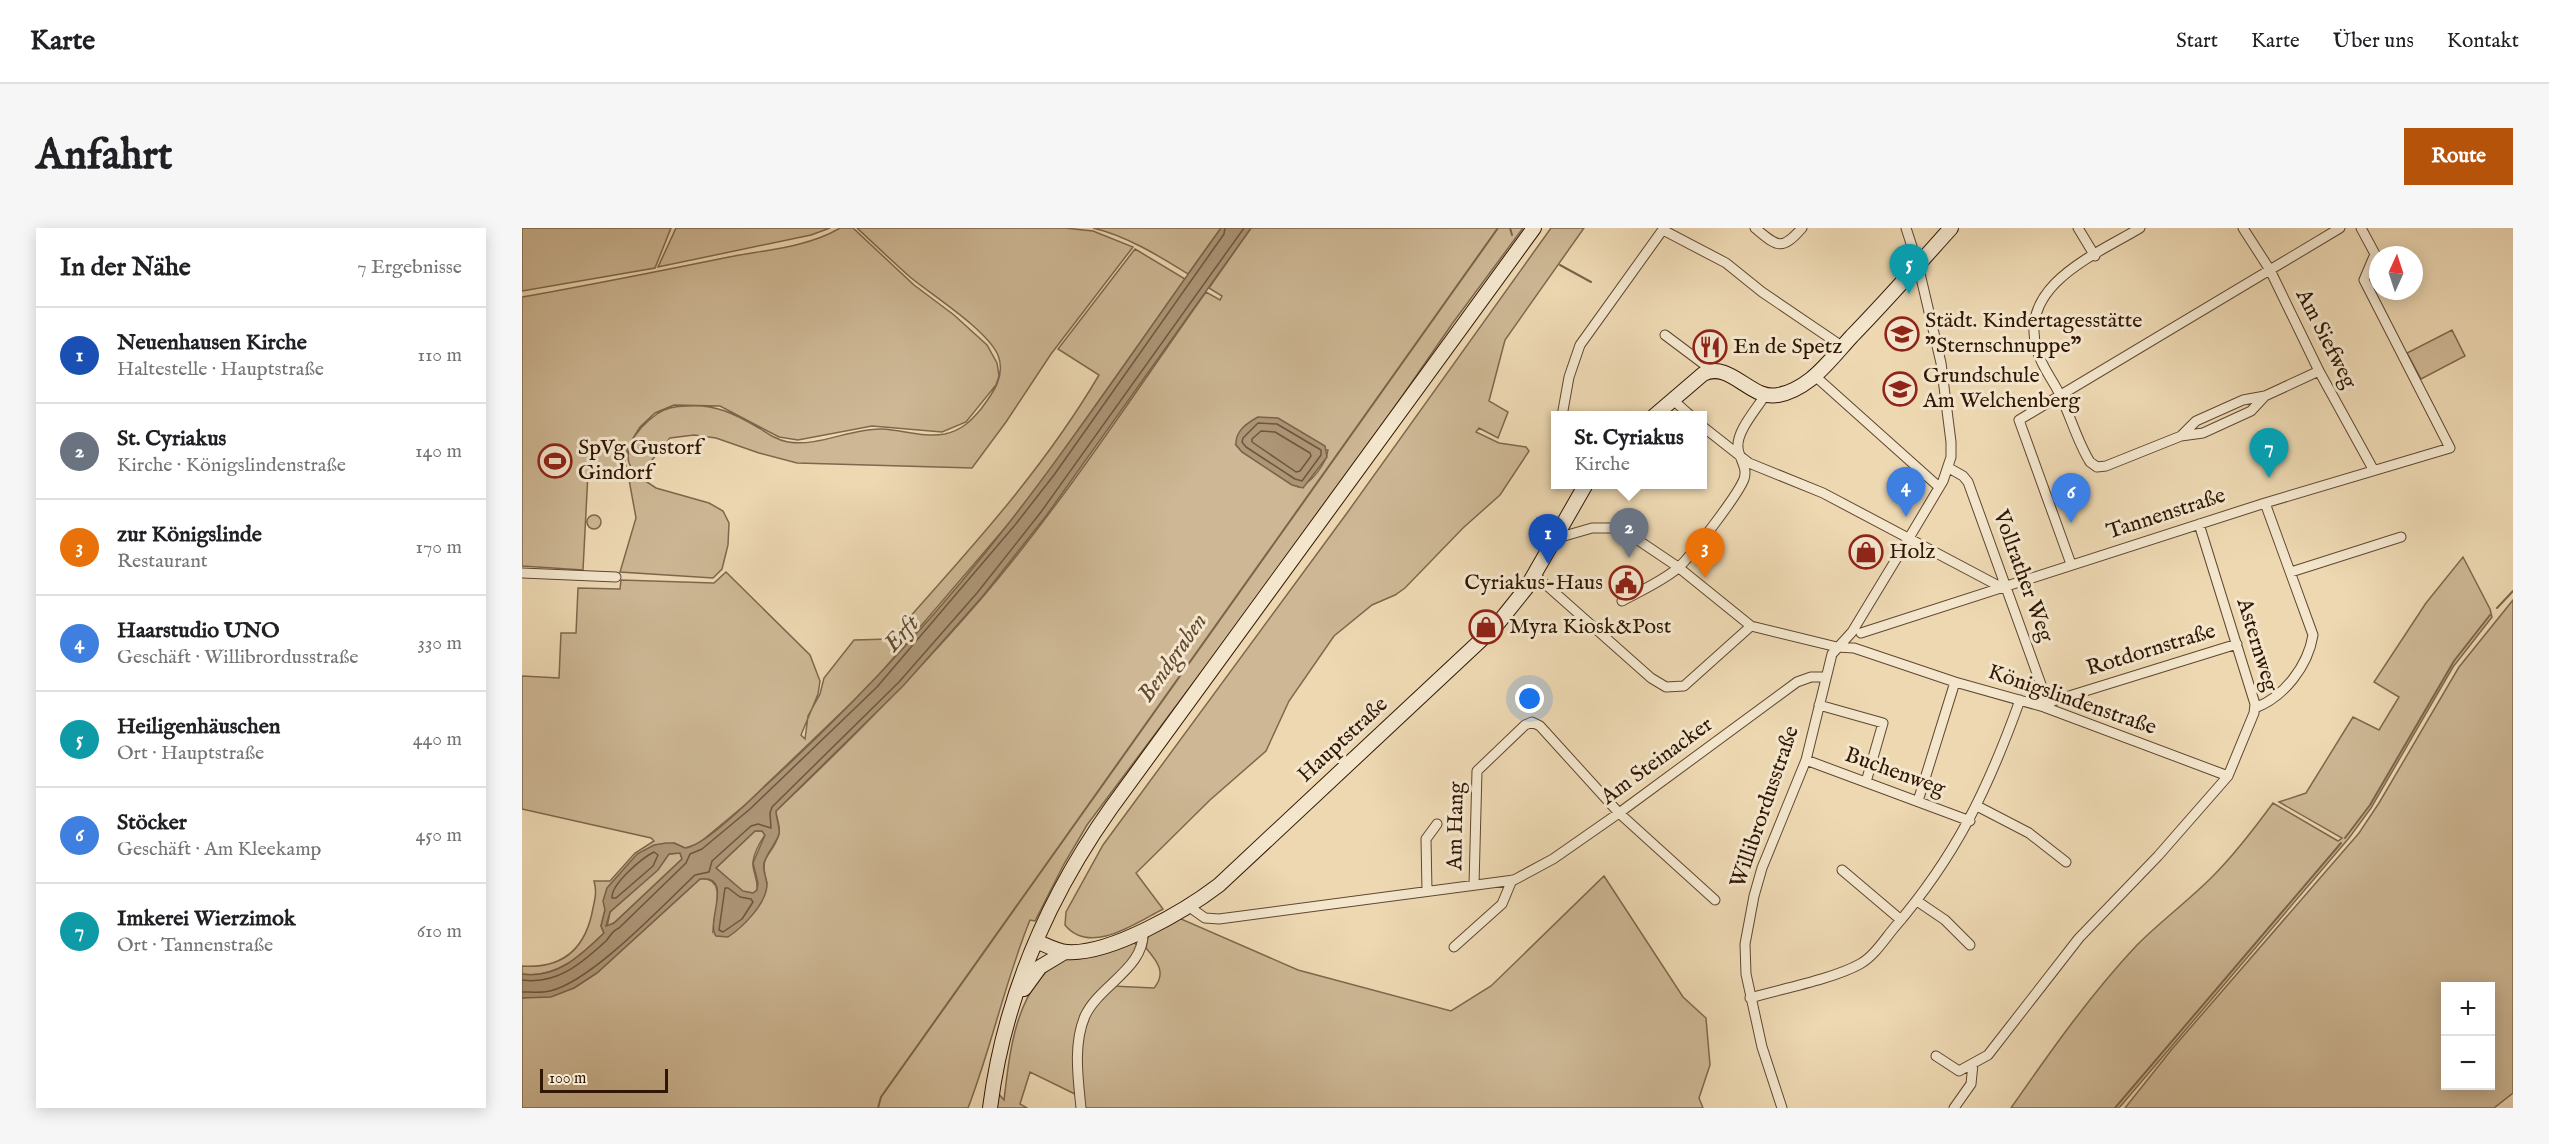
<!DOCTYPE html>
<html lang="de">
<meta charset="utf-8">
<style>
:root{--surface:#fff;--page:#f6f6f6;--text:#202124;--muted:#757577;--line:#e0e0e0;--accent:#b45309}
body{margin:0;font-family:"IM FELL English",serif;background:var(--page);color:var(--text)}
.controls{position:absolute;right:18px;bottom:18px;display:grid;overflow:hidden;border-radius:0px;box-shadow:0 3px 15px #0003}
.controls button{width:54px;height:54px;display:grid;place-items:center;padding:0;border:0;border-bottom:2px solid var(--line);background:var(--surface);color:var(--text);font:30px sans-serif}
.compass{position:absolute;left:1847px;top:18px;width:54px;height:54px;border-radius:50%;background:var(--surface);box-shadow:0 3px 15px #0003;rotate:3deg}
.scale{position:absolute;left:18px;bottom:15px;width:128px;box-sizing:border-box;padding-left:6px;border:3px solid #301704;border-top:0;font-size:16px;line-height:21px;white-space:nowrap;color:#301704;-webkit-text-stroke:4px #f3e6cd;paint-order:stroke}
.you{position:absolute;left:1008px;top:471px;width:21px;height:21px;margin:-15px;border:4px solid #fff;border-radius:50%;background:#1a73e8;box-shadow:0 0 0 9px #1a73e833}
.badge{display:grid;place-items:center;width:39px;height:39px;border-radius:50%;background:var(--accent);color:#fff;font-size:20px;font-weight:700}
.pin{position:absolute;translate:-50% -50px;filter:drop-shadow(0 2px 3px #0008)}
.pin::after{content:'';position:absolute;top:32px;width:21px;height:18px;background:inherit;clip-path:polygon(0 0,100% 0,50% 100%)}
.popup{position:absolute;left:1029px;top:183px;width:156px;height:78px;box-sizing:border-box;display:grid;place-content:center;border-radius:0px;background:var(--surface);filter:drop-shadow(0 2px 4px #0005);font-size:20px;white-space:nowrap;color:var(--muted)}
.popup b{font-size:22px;color:var(--text)}
.popup::after{content:'';position:absolute;left:50%;top:100%;margin-left:-12px;border:12px solid transparent;border-top-color:var(--surface)}
.list{margin:0;padding:0;list-style:none}
h2{display:flex;justify-content:space-between;align-items:center;height:78px;margin:0;padding:0 24px;font-size:26px}
h2 small{font-size:20px;font-weight:400;color:var(--muted)}
.list li{display:grid;grid-template-columns:39px 1fr auto;gap:18px;align-items:center;box-sizing:border-box;height:96px;padding:0 24px;border-top:2px solid var(--line)}
.list b{display:block;font-size:22px;white-space:nowrap}
.list p{margin:0;font-size:20px;white-space:nowrap;color:var(--muted)}
.list em{font-size:20px;font-style:normal;color:var(--muted)}
.map{position:relative;flex:none;width:1991px;height:880px;overflow:hidden;border-radius:0px}
header{display:flex;align-items:center;gap:36px;box-sizing:border-box;height:84px;padding:0 30px;background:var(--surface);border-bottom:2px solid var(--line)}
header strong{font-size:28px}
nav{display:flex;gap:33px;margin-inline-start:auto;font-size:21px}
.intro{display:flex;align-items:center;justify-content:space-between;box-sizing:border-box;height:144px;padding:0 36px}
h1{margin:0;font-size:42px}
.button{padding:15px 27px;border-radius:0px;background:var(--accent);color:#fff;font-size:21px;font-weight:700}
main{display:flex;gap:36px;padding:0 36px}
aside{flex:1;background:var(--surface);border-radius:0px;box-shadow:0 3px 15px #0003}
.map>svg:first-child{display:block}
.green{fill:#cdb794;stroke:#7e674c;stroke-width:1.5;fill-rule:evenodd}
.water{fill:#ad9677;stroke:#7b6349;stroke-width:1.5;fill-rule:evenodd}
.lines{fill:none;stroke-linecap:round;stroke-linejoin:round}
.shore{stroke:#6e563e;stroke-width:1.5}
.stream{stroke:#7b6349;stroke-width:2}
.street-casing{stroke:#5f4730;stroke-width:11}
.secondary-casing{stroke:#301704;stroke-width:16}
.street{stroke:#f3e6cd;stroke-width:9}
.secondary{stroke:#f3e6cd;stroke-width:14}
.labels{text-anchor:middle;dominant-baseline:central;stroke-width:6;stroke-linejoin:round;paint-order:stroke}
.poi-label{font-size:22px;fill:#301704;stroke:#f3e6cd;text-anchor:start}
.street-label{font-size:22px;fill:#301704;stroke:#f3e6cd}
.water-label{font-size:24px;font-style:italic;fill:#624a32;stroke:#f3e6cd}
</style>
<header>
<strong>Karte</strong>
<nav><a>Start</a><a>Karte</a><a>Über uns</a><a>Kontakt</a></nav>
</header>
<div class="intro"><h1>Anfahrt</h1><a class="button">Route</a></div>
<main>
<aside>
<h2>In der Nähe<small>7 Ergebnisse</small></h2>
<ul class="list">
<li><span class="badge" style="background:#1a4fb4">1</span><div><b>Neuenhausen Kirche</b><p>Haltestelle · Hauptstraße</p></div><em>110 m</em></li>
<li><span class="badge" style="background:#6b7280">2</span><div><b>St. Cyriakus</b><p>Kirche · Königslindenstraße</p></div><em>140 m</em></li>
<li><span class="badge" style="background:#e8710a">3</span><div><b>zur Königslinde</b><p>Restaurant</p></div><em>170 m</em></li>
<li><span class="badge" style="background:#3f7fe0">4</span><div><b>Haarstudio UNO</b><p>Geschäft · Willibrordusstraße</p></div><em>330 m</em></li>
<li><span class="badge" style="background:#0f9aa8">5</span><div><b>Heiligenhäuschen</b><p>Ort · Hauptstraße</p></div><em>440 m</em></li>
<li><span class="badge" style="background:#3f7fe0">6</span><div><b>Stöcker</b><p>Geschäft · Am Kleekamp</p></div><em>450 m</em></li>
<li><span class="badge" style="background:#0f9aa8">7</span><div><b>Imkerei Wierzimok</b><p>Ort · Tannenstraße</p></div><em>610 m</em></li>
</ul>
</aside>
<div class="map">
<svg width="1991" height="880" viewBox="0 0 1991 880">
<rect width="100%" height="100%" fill="#edd8b2"/>
<filter id="stains"><feTurbulence type="fractalNoise" baseFrequency=".00333" numOctaves="4"/><feColorMatrix values="0 0 0 0 .2 0 0 0 0 .09 0 0 0 0 .02 0 0 0 .5 -.17"/></filter>
<radialGradient id="worn" r=".72"><stop offset=".6" stop-color="#630" stop-opacity="0"/><stop offset="1" stop-color="#630" stop-opacity=".3"/></radialGradient>
<path class="green" d="M0 0H149L133 40 0 63Z
M154 0H308L289 7 136 39Z
M318 0H331L392 57 432 87 465 117 475 135 477 148 474 157 444 194 420 204 350 198 276 212 257 209 198 178 152 177 133 185 118 199 106 218 103 234 105 241 134 260 187 275 201 283 207 295 206 317 200 341 191 350 98 344 114 290 106 246 66 245 61 342 0 338V69C69 57 138 43 207 29 244 22 286 19 318 0Z
M335 0H543L571 3 611 19 529 126 484 194 450 240 275 235 237 225 194 210 172 207 148 210 117 248C92 229 115 200 135 186 143 180 155 178 165 178 194 176 213 186 237 200 246 206 255 212 266 214 297 219 329 200 360 201 381 202 402 210 423 206 440 202 449 193 459 181 471 165 484 148 476 127 464 101 411 68 388 49 370 33 352 16 335 0Z
M571 0H699L666 46C637 28 605 8 571 0Z
M729 0H1001L930 96 814 264 565 597 542 636 513 693 508 692C483 753 470 818 446 880H0V770L52 760 75 745 178 651C207 648 191 687 191 704L245 655C236 625 250 630 257 606 259 599 254 590 254 583 326 515 395 445 459 371 541 275 611 167 684 64L698 72 700 68 687 60ZM714 217 806 222C804 236 789 256 776 259L720 224Z
M1029 0H1062L983 112 967 173 986 184 976 210 957 200 954 204 977 215 1004 219 1007 223 978 267 941 300 883 360 873 367 850 377 812 408 767 473 744 523 688 572 614 645 641 681C614 695 568 728 543 697L544 684 581 617 825 285Z
M613 21 663 51 527 243 488 294 350 455 224 576 176 616 163 620 152 615 83 682 79 698 82 705C59 727 35 751 0 746V738C41 741 64 720 71 680 73 671 75 663 72 653H88L113 625 132 613 129 610 0 581V448L37 450 39 405H54L56 360 98 361 99 352 192 355 204 344 288 427 298 453 296 466 279 507 283 511 286 488 298 466 302 450 332 412 368 411C443 327 520 244 577 147L536 121Z
M1930 102 1943 128 1899 151 1885 125Z
M65 294a7 7 0 1 1 14 0a7 7 0 1 1-14 0Z
M1941 329 1968 381 1970 389 1931 439 1849 580 1827 610 1597 880H1489C1528 824 1568 767 1615 717 1639 693 1666 673 1690 649 1713 626 1732 601 1751 575L1816 613 1820 610 1757 574 1784 565 1831 489 1857 502 1877 469 1852 454 1904 375Z
M1991 372V865L1972 880H1603L1650 821 1837 605 1857 575 1937 439ZM1968 758V858H1924V758Z
M233 603H240L243 607C238 614 230 628 231 638 232 646 236 653 235 662L231 665 221 664 194 640Z
M158 625 160 631 92 695 85 699 88 684 135 642 147 626Z
M1082 648 1161 769 1184 790 1188 837 1177 870 1181 880H561C559 849 553 812 569 783 574 774 583 766 590 758L632 760C645 745 635 733 624 720L627 704 657 690 776 742 929 783 969 758Z
M611 713 617 720 561 788 555 867 508 844 498 876 505 880H474L476 865 482 872C488 821 494 757 543 729 557 721 594 717 611 713Z"/>
<path class="water" d="M699 0H729L524 288 460 369 381 458 254 583C254 590 258 598 257 606 254 616 245 624 242 635 240 643 245 650 245 658 243 677 221 699 206 709L194 708C183 694 213 647 178 651L75 745 52 760 29 769 0 770V746C35 751 59 727 82 705L79 698 83 682 81 673 85 660 115 626 132 617 144 615H152L163 620C182 618 225 575 241 560 331 478 415 388 490 291 563 197 629 97 699 0ZM233 603H240L243 607 231 635 236 655 235 662 231 665 221 663 194 640ZM158 625 160 631 92 695 84 698 88 684 136 642 147 626Z
M736 189 756 190 803 218 805 229 781 260 770 257 720 224 714 217C713 203 725 195 736 189Z"/>
<g class="lines">
<path class="shore" d="M736 195 755 196 799 222V227L780 253 773 251 724 219 720 214 721 210Z
M739 203 753 204 788 225 789 228 778 243 774 244 730 214V211Z
M132 624 136 627 131 638 94 670H90C89 656 120 630 132 624Z
M203 660H206L218 669 229 671 231 674 220 691 201 704 197 702Z
M0 752C35 757 60 735 84 713 89 707 90 703 97 700L164 635 168 626 180 621 228 581 355 459 493 297 532 247 702 6 703 0
M0 764C9 764 19 765 28 763 70 753 140 678 173 647L187 644 190 633 229 598 236 596 249 600 248 585 250 579 377 454 455 365 519 284 722 0"/>
<path class="stream" d="M988 0 990 7
M1038 37 1069 54
M1975 380 1991 363
M1823 610 1848 577 1932 433 1968 387
M356 880 359 869 976 0
M1593 880 1819 615"/>
<g class="street-casing">
<path id="street" d="M1233 0C1255 18 1259 24 1280 0
M1556 0 1573 28
M1618 0C1575 26 1495 57 1515 122 1519 138 1531 152 1538 167 1549 189 1555 213 1568 234L1575 239 1584 238 1659 208 1681 205 1729 183 1743 168
M1721 0 1748 42 1797 143 1851 241
M1141 2 1204 35 1240 64 1321 119
M1143 107 1191 143
M1293 148 1417 259
M1151 172 1169 188
M1040 188 1047 149 1058 117 1142 0
M1180 198 1227 235 1301 265 1473 356 1481 358
M1659 208 1674 193 1721 172 1743 168 1797 143
M1427 240 1441 248 1446 254 1521 462 1522 479
M1032 311 1070 300H1095L1107 306 1156 339 1229 398 1315 419 1332 420 1433 454 1522 479 1706 548
M1549 336 1497 192 1818 0
M1769 344 1879 309
M0 345 94 349
M1013 347 1129 450 1144 459 1162 458 1229 398
M1100 373C1118 363 1139 354 1156 340 1169 328 1216 267 1222 251 1226 239 1217 231 1216 220 1214 203 1235 181 1243 167
M1339 405 1743 275 1928 220 1842 52 1853 26 1839 0
M1297 477 1361 495 1344 554
M1522 479 1531 473 1715 416
M1733 480C1762 469 1786 438 1791 407L1743 275
M1284 532 1448 593
M1396 573 1433 454
M1455 578 1507 605 1544 634
M1320 642 1379 692
M952 657 955 543 1003 497 1010 494 1018 498 1097 585 1193 672
M905 663 904 611 915 596
M1395 673 1423 692 1448 717
M666 678 683 690 697 691 992 652 1031 631 1097 585 1275 454 1289 449H1304
M932 719 980 676 990 652
M1228 770C1259 761 1311 751 1338 736 1352 728 1362 712 1372 700 1434 628 1466 561 1498 472
M1414 828 1437 843 1466 827 1557 710 1636 628 1706 548 1732 485 1733 476 1677 296
M559 880C556 850 551 816 563 788 578 756 624 740 621 702
M1260 880 1240 819 1224 746 1223 716 1232 668 1240 640 1284 532 1310 426 1330 404 1387 310 1421 253 1429 229V214L1419 135 1396 37 1384 0
M1432 880 1449 856 1451 836"/>
</g>
<g class="secondary-casing">
<path id="secondary" d="M1132 188 1181 146C1208 132 1229 173 1256 167 1268 165 1280 158 1289 151 1304 139 1317 122 1330 108 1364 73 1396 37 1429 0
M514 713C524 717 534 723 545 724 588 727 663 683 697 657L973 399 1005 359 1064 256
M502 761 518 739 543 724
M468 880C482 771 526 669 589 580L1012 0"/>
</g>
<use href="#street" class="street"/>
<use href="#secondary" class="secondary"/>
</g>
<defs>
<g id="school-ring" transform="scale(1.725)"><circle r="9.5" fill="#f3e6cd" stroke="#8f2418" stroke-width="1.5"/><path d="M0-5L7-2L0 1L-7-2ZM-4 1L0 2.5L4 1V4Q0 6-4 4Z" fill="#8f2418"/></g>
<g id="restaurant-ring" transform="scale(1.725)"><circle r="9.5" fill="#f3e6cd" stroke="#8f2418" stroke-width="1.5"/><path d="M-5-6h1v4h1v-4h1v4h1v-4h1v5L-1.5 .5V6h-2V.5L-5-1ZM5-6V6H3V1.5H1.5Q1.5-4 5-6Z" fill="#8f2418"/></g>
<g id="stadium-ring" transform="scale(1.725)"><circle r="9.5" fill="#f3e6cd" stroke="#8f2418" stroke-width="1.5"/><path d="M0-5a6.5 5 0 1 0 0 10a6.5 5 0 1 0 0-10ZM-3.5-1.8h7v3.6h-7Z" fill="#8f2418"/></g>
<g id="shop-ring" transform="scale(1.725)"><circle r="9.5" fill="#f3e6cd" stroke="#8f2418" stroke-width="1.5"/><path d="M-5-2.5h2.3a2.7 3.5 0 0 1 5.4 0H5L5.5 6h-11ZM-1.5-2.5h3a1.5 2.3 0 0 0-3 0Z" fill="#8f2418"/></g>
<g id="civic-ring" transform="scale(1.725)"><circle r="9.5" fill="#f3e6cd" stroke="#8f2418" stroke-width="1.5"/><path d="M-.6-6.5H3V-4.5H.6V-3L4-1V1h2V6H-6V1h2V-1L-.6-3ZM-1.2 2.5V6h2.4V2.5Z" fill="#8f2418"/></g>
</defs>
<g fill-rule="evenodd">
<use href="#school-ring" x="1380" y="106"/>
<use href="#restaurant-ring" x="1188" y="119"/>
<use href="#school-ring" x="1378" y="161"/>
<use href="#stadium-ring" x="33" y="233"/>
<use href="#shop-ring" x="1344" y="324"/>
<use href="#civic-ring" x="1104" y="355"/>
<use href="#shop-ring" x="964" y="399"/>
</g>
<g class="labels">
<g class="poi-label">
<text x="1403" y="93">Städt. Kindertagesstätte<tspan x="1403" dy="25">"Sternschnuppe"</tspan></text>
<text x="1211" y="119">En de Spetz</text>
<text x="1401" y="148">Grundschule<tspan x="1401" dy="25">Am Welchenberg</tspan></text>
<text x="56" y="220">SpVg Gustorf<tspan x="56" dy="25">Gindorf</tspan></text>
<text x="1367" y="324">Holz</text>
<text x="1081" y="355" text-anchor="end">Cyriakus-Haus</text>
<text x="987" y="399">Myra Kiosk&amp;Post</text>
</g>
<g class="street-label">
<text transform="translate(1804 111) rotate(63)">Am Siefweg</text>
<text transform="translate(1644 286) rotate(-18)">Tannenstraße</text>
<text transform="translate(1501 348) rotate(70)">Vollrather Weg</text>
<text transform="translate(1735 417) rotate(73)">Asternweg</text>
<text transform="translate(1629 422) rotate(-17)">Rotdornstraße</text>
<text transform="translate(1550 472) rotate(19)">Königslindenstraße</text>
<text transform="translate(821 512) rotate(-43)">Hauptstraße</text>
<text transform="translate(1135 533) rotate(-36)">Am Steinacker</text>
<text transform="translate(1373 544) rotate(20)">Buchenweg</text>
<text transform="translate(1243 579) rotate(-71)">Willibrordusstraße</text>
<text transform="translate(934 598) rotate(-89)">Am Hang</text>
</g>
<g class="water-label">
<text transform="translate(380 406) rotate(-48)">Erft</text>
<text transform="translate(651 430) rotate(-55)">Bendgraben</text>
</g>
</g>
<rect width="100%" height="100%" filter="url(#stains)"/>
<rect width="100%" height="100%" fill="url(#worn)"/>
</svg>
<div class="controls">
<button>+</button>
<button>−</button>
</div>
<svg class="compass" viewBox="-18 -18 36 36"><path d="M0-13l5 13h-10z" fill="#e53935"/><path d="M0 13l5-13h-10z" fill="#757577"/></svg>
<div class="scale">100 m</div>
<div class="you"></div>
<div class="pin badge" style="left:1026px;top:336px;background:#1a4fb4">1</div>
<div class="pin badge" style="left:1107px;top:330px;background:#6b7280">2</div>
<div class="popup"><b>St. Cyriakus</b>Kirche</div>
<div class="pin badge" style="left:1183px;top:350px;background:#e8710a">3</div>
<div class="pin badge" style="left:1384px;top:289px;background:#3f7fe0">4</div>
<div class="pin badge" style="left:1387px;top:66px;background:#0f9aa8">5</div>
<div class="pin badge" style="left:1549px;top:295px;background:#3f7fe0">6</div>
<div class="pin badge" style="left:1747px;top:250px;background:#0f9aa8">7</div>
</div>
</main>
